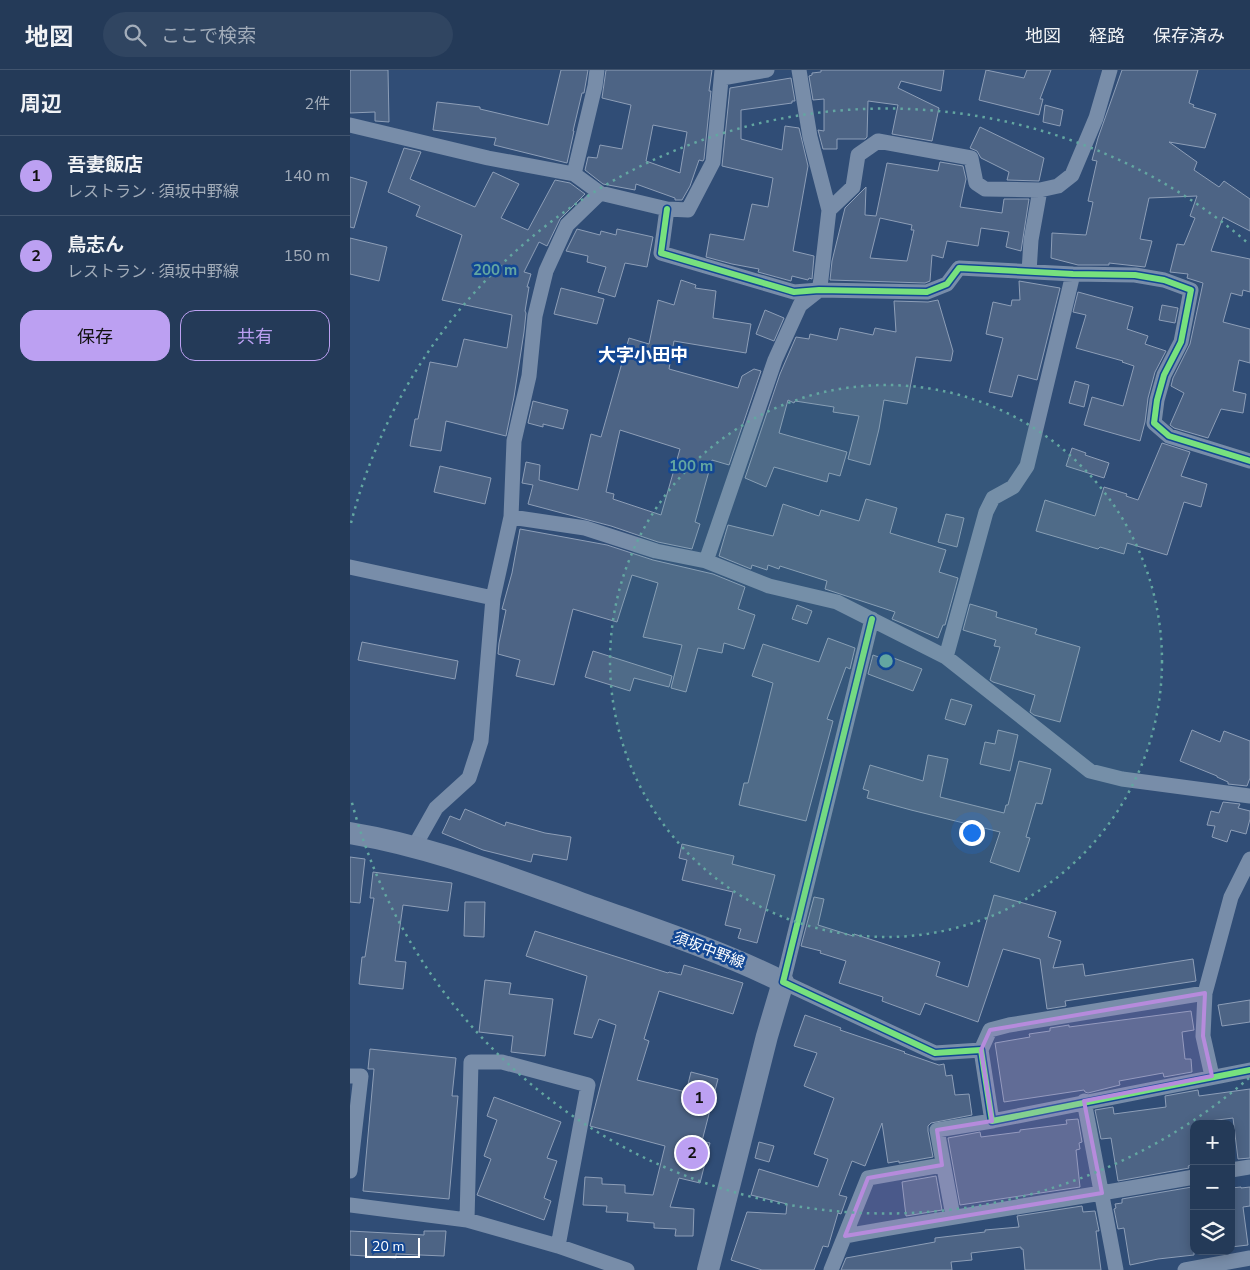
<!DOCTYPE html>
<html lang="ja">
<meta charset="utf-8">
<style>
:root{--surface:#243a58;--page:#304561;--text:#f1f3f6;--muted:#a3adba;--line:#41546e;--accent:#bca0f2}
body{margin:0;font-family:"Nunito Sans","Noto Sans JP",sans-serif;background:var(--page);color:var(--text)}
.controls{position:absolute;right:15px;bottom:15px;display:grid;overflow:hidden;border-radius:10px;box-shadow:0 2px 12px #0003}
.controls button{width:45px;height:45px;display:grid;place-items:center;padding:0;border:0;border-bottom:1px solid var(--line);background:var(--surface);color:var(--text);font:25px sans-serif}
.scale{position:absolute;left:15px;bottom:12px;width:55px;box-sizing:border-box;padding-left:5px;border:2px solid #fff;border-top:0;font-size:14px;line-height:18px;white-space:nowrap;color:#fff;-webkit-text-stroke:4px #134793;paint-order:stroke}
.you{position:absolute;left:621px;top:762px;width:18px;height:18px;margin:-12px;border:4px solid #fff;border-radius:50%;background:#1a73e8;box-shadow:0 0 0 8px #1a73e833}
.badge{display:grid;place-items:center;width:32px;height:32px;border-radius:50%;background:var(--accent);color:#111;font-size:16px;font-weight:700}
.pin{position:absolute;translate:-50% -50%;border:2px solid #fff;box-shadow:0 1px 5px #0006}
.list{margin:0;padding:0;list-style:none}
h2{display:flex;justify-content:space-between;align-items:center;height:65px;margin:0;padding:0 20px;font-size:21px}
h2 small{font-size:16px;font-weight:400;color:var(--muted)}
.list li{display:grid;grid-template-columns:32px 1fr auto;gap:15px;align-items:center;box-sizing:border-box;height:80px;padding:0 20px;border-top:1px solid var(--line)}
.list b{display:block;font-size:19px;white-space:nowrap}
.list p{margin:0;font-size:16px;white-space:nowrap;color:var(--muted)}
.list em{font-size:16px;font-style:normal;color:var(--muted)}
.actions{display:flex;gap:10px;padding:15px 20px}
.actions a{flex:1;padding:11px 0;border:1px solid var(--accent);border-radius:15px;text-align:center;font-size:18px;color:var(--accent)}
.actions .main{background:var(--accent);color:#111}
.icon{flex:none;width:28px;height:28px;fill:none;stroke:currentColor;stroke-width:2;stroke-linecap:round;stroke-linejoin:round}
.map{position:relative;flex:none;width:900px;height:1200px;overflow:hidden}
header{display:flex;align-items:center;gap:30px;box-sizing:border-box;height:70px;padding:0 25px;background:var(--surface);border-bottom:1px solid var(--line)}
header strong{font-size:24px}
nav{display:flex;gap:28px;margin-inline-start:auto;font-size:18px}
.search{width:350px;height:45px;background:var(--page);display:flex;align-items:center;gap:12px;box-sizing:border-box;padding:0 18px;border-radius:28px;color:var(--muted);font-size:19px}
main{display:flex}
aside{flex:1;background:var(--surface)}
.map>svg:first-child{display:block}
.building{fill:#4d6485;stroke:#8d9eb7;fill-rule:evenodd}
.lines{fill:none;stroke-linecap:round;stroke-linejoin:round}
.minor{stroke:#788da9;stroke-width:15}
.primary{stroke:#778ba7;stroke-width:22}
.cycleway-casing{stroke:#134793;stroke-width:9}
.cycleway{stroke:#77e17e;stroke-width:6}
.marked{fill:#b68bdc;fill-opacity:0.2;stroke:#b68bdc;stroke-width:4;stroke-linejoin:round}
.ring{fill:none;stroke:#63a6a1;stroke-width:2.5;stroke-dasharray:2.5 5}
.labels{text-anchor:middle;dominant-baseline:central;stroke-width:5;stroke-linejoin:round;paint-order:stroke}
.street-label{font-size:15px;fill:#fff;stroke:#134793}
.quarter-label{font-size:18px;font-weight:bold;fill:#fff;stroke:#134793}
.centre{fill:#63a6a1;stroke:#134793;stroke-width:2.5}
.ring-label{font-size:15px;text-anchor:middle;font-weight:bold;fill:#63a6a1;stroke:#134793;stroke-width:5;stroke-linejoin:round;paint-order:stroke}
</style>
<header>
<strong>地図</strong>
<div class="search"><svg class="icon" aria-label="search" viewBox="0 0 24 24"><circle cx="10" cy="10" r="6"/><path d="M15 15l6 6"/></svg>ここで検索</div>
<nav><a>地図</a><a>経路</a><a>保存済み</a></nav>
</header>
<main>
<aside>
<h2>周辺<small>2件</small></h2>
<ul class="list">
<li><span class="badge">1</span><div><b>吾妻飯店</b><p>レストラン · 須坂中野線</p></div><em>140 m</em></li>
<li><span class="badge">2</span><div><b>鳥志ん</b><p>レストラン · 須坂中野線</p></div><em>150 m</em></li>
</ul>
<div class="actions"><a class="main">保存</a><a>共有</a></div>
</aside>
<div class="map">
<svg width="900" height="1200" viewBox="0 0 900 1200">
<rect width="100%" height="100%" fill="#304d76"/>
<path class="building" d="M0 0H38L39 52 25 51V42L0 43Z
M211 0H238L234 23H232L223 61H224L217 93 144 75 146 68 83 60 87 32 130 37V39L198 55Z
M256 0H362L359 21H361L354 89 353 91 349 90 340 116 332 130H325V128L286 114 285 120 253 114 235 100 238 87 247 88 250 75 272 79 281 35 252 28ZM303 55 337 62 330 103 296 91Z
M471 0H594L591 21 551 11 548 18 589 38 582 71 542 64 548 35 518 31 517 67 515 69H487V79H473L468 60 474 61V29L463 30 459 6 462 5V3L471 2Z
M636 0 674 8 677 0H701L690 29H693L689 45 629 30Z
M772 0H848L839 33 844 35 843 37 866 44 855 78 819 72 847 92 844 100 869 117 874 111 900 129V161L873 147 861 181 900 189V222L893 220 892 226 881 223 873 252 900 259V293L889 290 883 321 896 324 893 343 871 339 858 368 824 358 820 355 834 323 821 316 823 308 840 274 853 213 837 208 838 204 820 202 827 174 834 175 845 148 840 146 847 126 799 128 790 169 802 171 795 197 759 193V195H728L701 188 702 163 736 165 743 132 738 131 747 91 742 90 748 68Z
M441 8 445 31H442V33L391 40V69L432 80 435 56 449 58 458 96 443 181 464 186 462 209 459 208 458 210 442 206 441 211 408 202 409 199 382 194 356 187 360 164 394 170 402 134 418 137 423 108 372 96 380 18Z
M695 35 713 40 710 56 693 52Z
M630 57 694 88 689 111 657 110 659 102 631 88 627 81 620 78Z
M54 78 71 82 60 109 125 137 143 102 169 114 151 148 178 160 205 110 220 113 235 124 210 149 197 176 189 172 174 202 181 204 177 217H179L175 241 176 243 174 262 164 327 156 366 96 351 91 381 60 376 65 349H68L80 292 107 297 114 269 157 278 162 245 92 230 112 165 66 146 70 136 38 122Z
M590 92 613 96 616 109 610 137 652 143 654 129H679L671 181 656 177 659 162 631 158 628 176 597 171 593 188 582 185 580 211 575 213 480 210 482 191 495 138 516 117 515 145 526 146 537 93 588 101ZM530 148 562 155 561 160H564L557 191 520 188Z
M0 107 17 112 4 158 0 157Z
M227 159 250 165 251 161 266 165 267 159 303 167 297 197 275 193 265 227 248 222 256 197 237 192 238 186 216 181Z
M0 168 37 177 29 211 0 204Z
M331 210 346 215 345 218 366 221 363 248 401 254 396 283 324 271 319 299 388 318 392 306 404 299 411 301 379 395 362 390 345 452 350 454 342 479 308 472 261 456 178 434 183 415 172 413 176 392 190 395 189 410 228 420 241 364 251 367 279 268 299 274 308 230 324 235ZM270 360 330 379 311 445 263 429 264 424 256 422Z
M669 211 710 218 687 310 668 305 662 327 639 322 653 268 636 264 643 232 661 236 662 230H670Z
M211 218 254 229 247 254 204 244Z
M728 222 783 237 777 259 798 266 795 274 816 281 805 302 798 328 795 352 790 371 734 355 742 327 773 336 784 296 772 292 773 291 726 278 736 245 723 242Z
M588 230 603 281 601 291 566 287 557 334 534 330 529 359 520 395 498 389 509 346 483 342 484 337 445 331 444 333 438 330 429 363 497 382 490 406 479 403 477 412 424 397 416 417 395 408 430 304 446 267 459 269 460 264 487 270 490 258 523 265 525 258 546 262 544 231 578 232Z
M812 235 828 238 825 253 809 250Z
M415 240 434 248 424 271 406 264Z
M725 311 739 315 734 337 719 333Z
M183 331 218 340 213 359 193 354V357L178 353Z
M812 373 840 382 831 406 857 414 851 437 834 432 817 485 777 473 774 484 750 477 748 479 686 461 695 430 745 446 754 417 777 424 776 426 788 430Z
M722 378 736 383 735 385 759 393 754 408 716 396Z
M90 396 141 408 135 434 84 422Z
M516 429 547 438 540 463 596 480 589 502 608 508 595 555H593L588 568 542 549 545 542 475 519 477 511 430 496 429 499 418 495 417 500 402 495 401 499 369 486 378 455 423 466 433 434 469 446 471 440 509 451Z
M596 444 614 448 607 477 588 472Z
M170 459 257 475 303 490 363 504 395 517 388 539 405 545 394 579 374 573 372 583 348 578 336 622 321 618 332 575 293 567 308 513 282 505 267 552 223 539 204 615 166 606 170 590 148 584 149 573 156 540 152 539 162 503Z
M620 534 647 542 646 547 687 559 685 564 730 577 710 652 684 645 680 642 685 625 643 612 640 610 650 577 644 576 646 570 613 560Z
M447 535 462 541 457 554 442 549Z
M478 568 505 578 500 599 496 597 477 649 483 651 456 751 389 735 394 713H398L423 613 402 606 413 574 469 592Z
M12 572 108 591 105 609 8 590Z
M243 581 322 606 319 617 284 608 280 621 235 607Z
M523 585 534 589 536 585 572 599 563 621 518 604Z
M601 629 622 635 615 655 595 649Z
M648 660 668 665 660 701 630 694 635 672 645 674Z
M842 660 870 672 874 661 900 671V708L897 716 878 714V712L867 707V706L830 691Z
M578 685 598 689 590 727 654 743 656 735H658L669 691 701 699 692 734 686 733 676 767 680 768 669 802 640 792 650 762 561 740 517 728 519 721 513 719 520 695 573 711Z
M873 732 890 734 888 738 900 741V749L896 764 881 760 877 772 862 767 865 756 857 755 861 741 869 743Z
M115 739 155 756 156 752 195 763 221 767 217 790 183 784 181 792 133 780 92 763 100 746 110 750Z
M332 774 384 786 382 794 425 805 407 873 388 868 391 859 375 855 383 822 332 810 337 790 329 788Z
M0 787 15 789 10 833 0 832Z
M23 802 102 813 98 841 53 835 45 891 56 892 53 919 9 914 12 887H15L24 828H20Z
M644 825 706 842 698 867 711 871 703 898 733 894 735 906 843 889 846 911 715 931 716 936 697 939 690 889 653 879 628 952 575 933 570 945 532 931 533 927 489 913 496 891 470 883 471 881 451 876 464 827 474 829 468 855 503 866 504 864 590 892 586 906 618 917Z
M115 832H135L134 867 114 866Z
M185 861 318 903 319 902 331 905 334 895 393 913 383 944 309 921 294 969 299 971 287 1010 336 1022 341 1002 368 1009 352 1071 360 1073 350 1113 329 1108 320 1137 344 1139 343 1166H325L326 1159 304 1158V1153L277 1151 278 1143 256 1142 257 1136 233 1135 235 1107 252 1108V1114L275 1115V1123L303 1125 315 1076 240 1056 266 955 249 949 242 968 224 964 237 906 176 886Z
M135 910 161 913 159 924 203 929 195 986 161 982 163 966 129 962Z
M900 930V952L872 956 868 935Z
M841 941 844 960 832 962 835 989H841L842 1002 814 1007 813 1003 769 1011 770 1015 738 1023 735 1022 734 1020 654 1032 645 973 680 967 679 964 700 961V958L719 955V957Z
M455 945 491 958 490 960 555 982 554 983 589 995 594 994 596 1006 602 1005 605 1025 619 1024 622 1045 581 1053 578 1056V1061L583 1087 549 1093V1091L538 1093 532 1053 515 1096 502 1091 489 1125 497 1127 491 1144 488 1143 478 1177 473 1176 464 1200H412L381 1190 397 1142 436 1144 437 1134 401 1125 409 1099 468 1117 478 1089 464 1084 484 1028 454 1016 467 983 444 976Z
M20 979 106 988 102 1026H108L99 1129 13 1121 24 999H18Z
M900 1019V1088L888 1089 883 1048 844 1053V1095L838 1096 839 1098 768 1111 761 1068 751 1069 745 1040 763 1037 764 1044 816 1037 815 1026 848 1020 849 1026Z
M144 1027 211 1052 197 1088 207 1091 194 1128 201 1131 194 1150 127 1125 141 1089 134 1086 147 1050 137 1046Z
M728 1049 732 1072 729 1073 730 1079 726 1080 730 1117 610 1135 598 1068 630 1062 631 1067 670 1062V1060L717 1054 716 1050Z
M409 1072 424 1076 419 1092 405 1088Z
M586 1106 592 1140 556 1146 552 1112Z
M842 1117 844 1131V1185L808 1189 780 1195 774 1158 768 1159 764 1139 766 1138 765 1134 772 1133V1129Z
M891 1117V1118L900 1117V1136L893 1137 898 1175 881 1177V1118Z
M732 1136 733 1142 745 1141 749 1161H746L751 1200H675L673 1179H671V1177L621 1183 622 1190 601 1192 602 1200H491L496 1188 585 1172V1168L635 1162V1160L669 1157 667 1146Z
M0 1161 74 1165V1161H96L94 1186 46 1184V1188L0 1185Z"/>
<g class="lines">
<path class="minor" d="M372 8 417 0
M0 55 138 88 224 104 245 16 247 0
M224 104 250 123 317 139 338 140 363 92 372 0
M317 139 311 183 444 222 469 220 577 222 597 214 609 198 723 204 785 205 814 210 841 220 831 272 814 305 807 330 804 353 819 366 900 391
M479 140 503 117 508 85 528 71 621 88 626 113 635 119 690 120 708 116 722 105 746 48 760 0
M679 202 681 170 690 120
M161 447 235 458 306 481 356 491 419 516 487 532 596 587 740 701 772 709 900 726
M356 491 425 290 450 235 469 220 471 209 479 140 460 67 449 0
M0 497 143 528
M522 549 433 912 585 983 631 980 642 1051 900 1000
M596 587 636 442 643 428 663 417 677 396 723 204
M64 777 86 738 119 708 131 671 143 528 161 447 164 371 179 306 185 246 196 201 217 155 250 123
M631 980 640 960 659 955 855 923
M0 1006H11L0 1101
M862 1006 853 966 855 923 881 827 900 789
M734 1031 766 1200
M881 1100 900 1097
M0 1135 117 1150 208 1176 277 1200
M603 1146 587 1060 642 1051
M117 1150 121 992H152L238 1015 208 1176
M495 1166C611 1145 728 1128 844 1107
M481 1200 518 1108 592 1095
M835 1200 900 1188"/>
<path class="primary" d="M0 763C79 776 153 805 228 832 297 857 367 879 433 912L417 966 358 1200"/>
<g class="cycleway-casing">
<path id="cycleway" d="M317 139 311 183 444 222 469 220 577 222 597 214 609 198 723 204 785 205 814 210 841 220 831 272 814 305 807 330 804 353 819 366 900 391
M522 549 433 912 585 983 631 980 642 1051 900 1000"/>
</g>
<use href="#cycleway" class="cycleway"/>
</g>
<path class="marked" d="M855 923 853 966 862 1006 734 1031 752 1123 495 1166 518 1108 592 1095 587 1060 642 1051 631 980 640 960Z"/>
<circle cx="536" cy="591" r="276" fill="#63a6a1" fill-opacity=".12"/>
<g class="ring">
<circle cx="536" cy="591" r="276"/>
<path d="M899 1008A553 553 0 0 1 1 729M1 453A553 553 0 0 1 899 174"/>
</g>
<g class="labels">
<g class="street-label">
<text transform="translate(359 880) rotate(21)">須坂中野線</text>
</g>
<g class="quarter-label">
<text x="293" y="285">大字小田中</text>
</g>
</g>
<circle cx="536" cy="591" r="8" class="centre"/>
<g class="ring-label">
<text x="145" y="205">200 m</text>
<text x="341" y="401">100 m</text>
</g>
</svg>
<div class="controls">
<button>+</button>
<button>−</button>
<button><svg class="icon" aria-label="layers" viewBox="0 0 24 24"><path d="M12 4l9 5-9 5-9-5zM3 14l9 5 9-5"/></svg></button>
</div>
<div class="scale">20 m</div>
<div class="you"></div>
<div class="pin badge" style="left:349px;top:1028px">1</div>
<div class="pin badge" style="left:342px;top:1083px">2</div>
</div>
</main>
